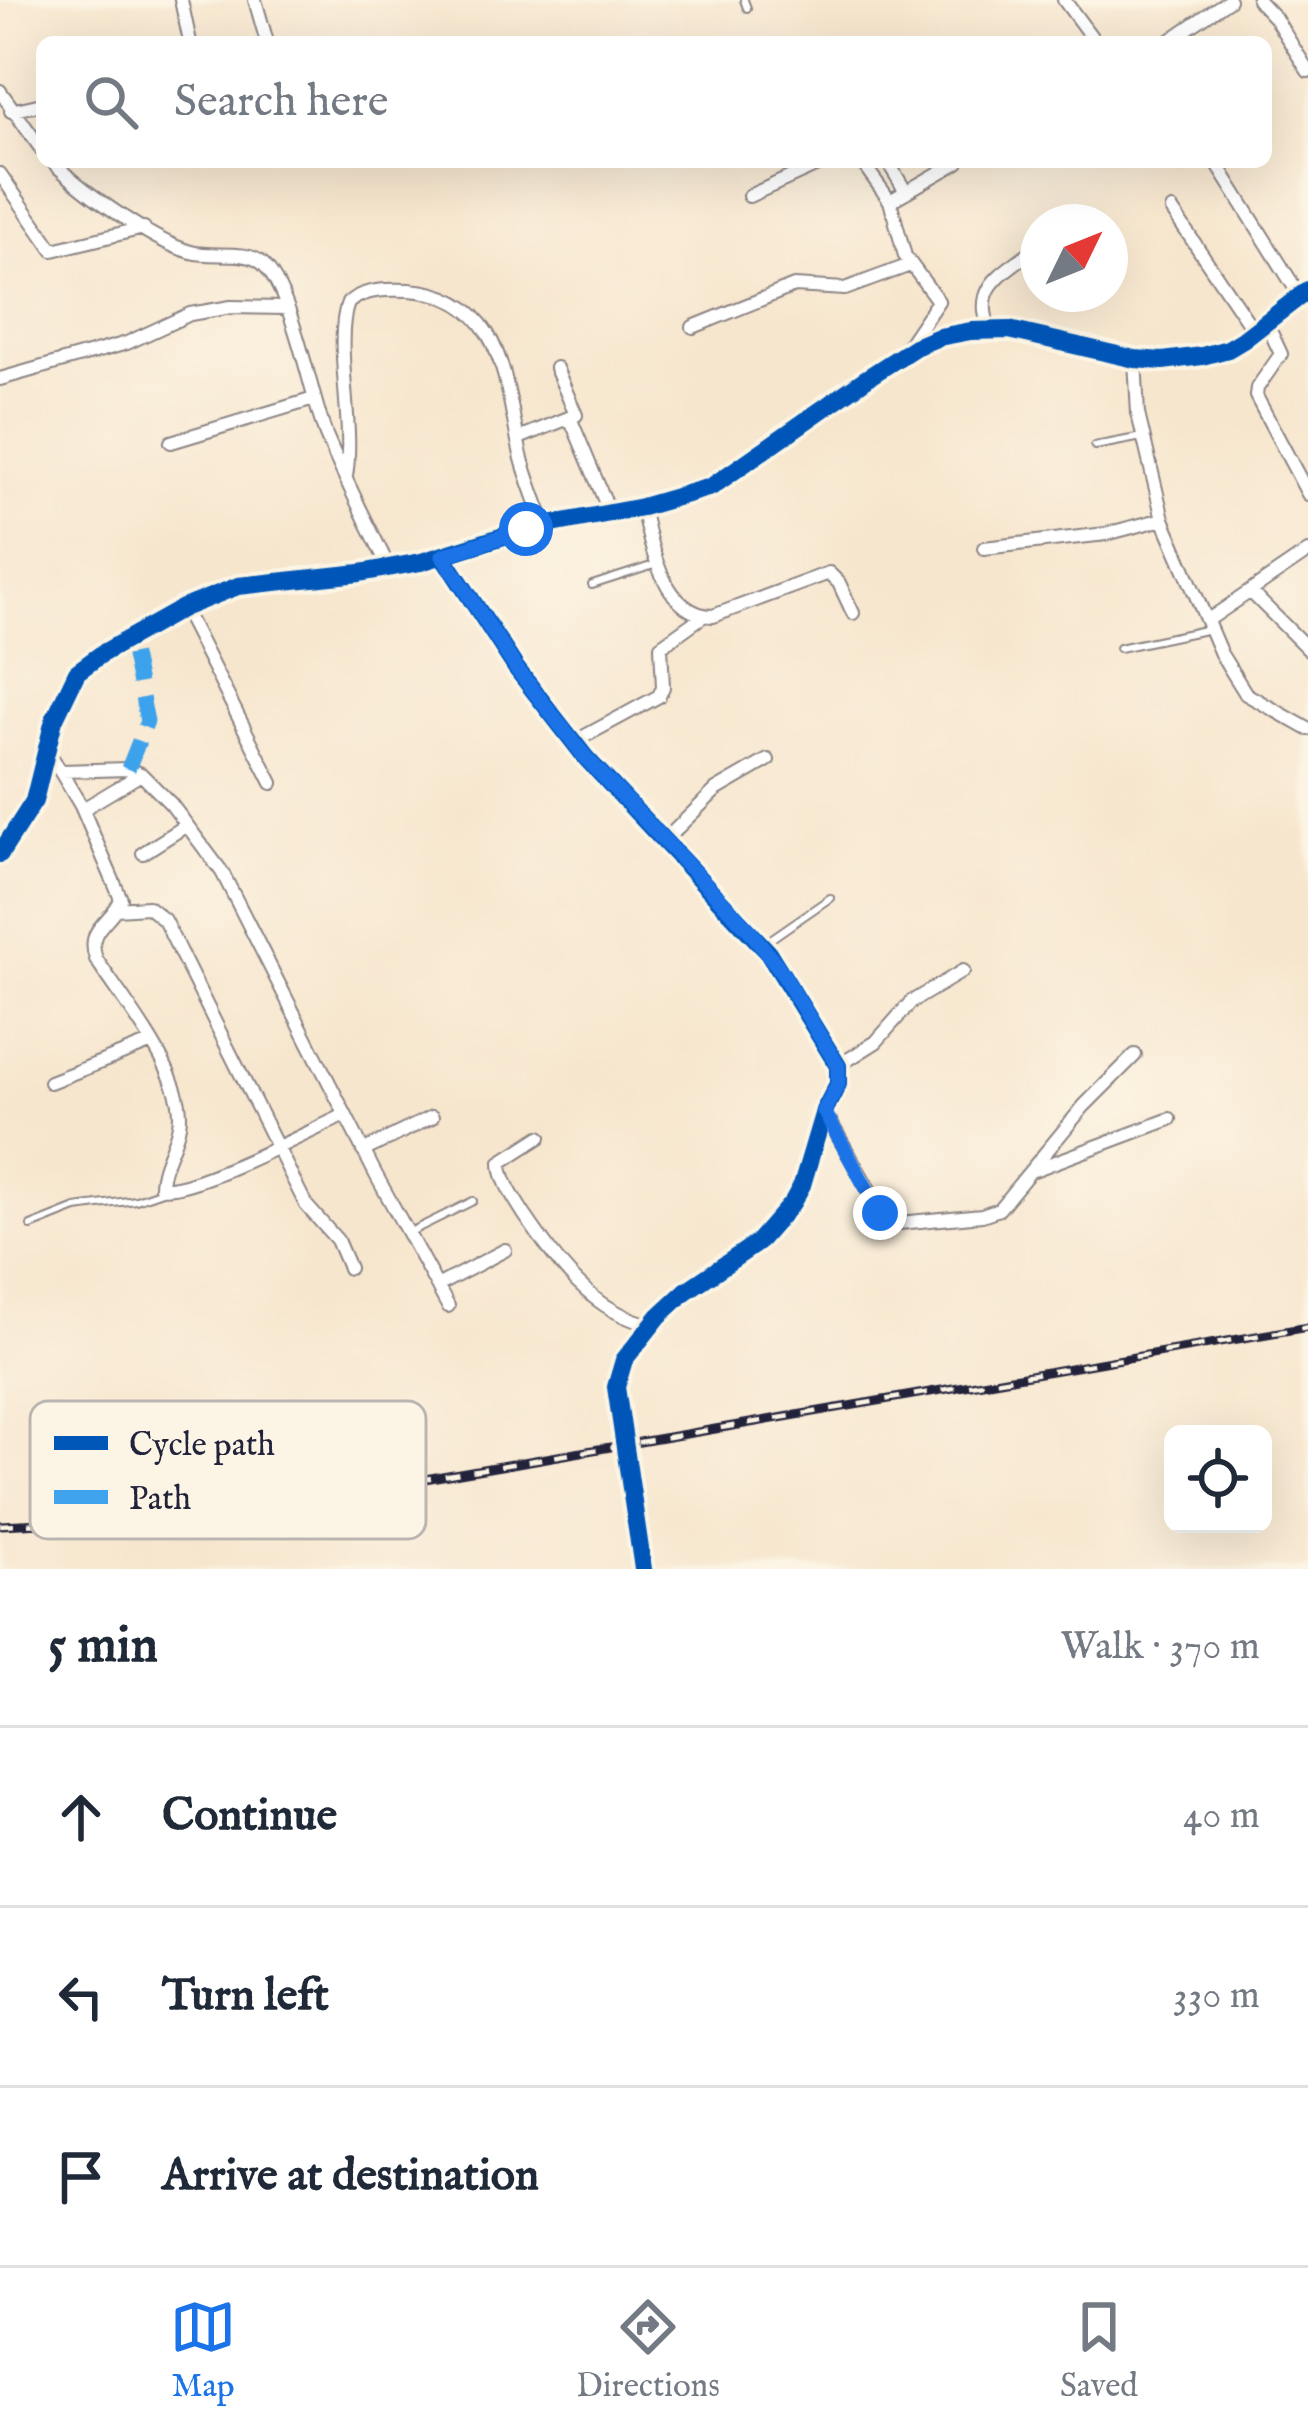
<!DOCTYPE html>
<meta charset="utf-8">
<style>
:root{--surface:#fff;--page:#f6f6f7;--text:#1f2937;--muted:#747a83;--line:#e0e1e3;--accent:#1a73e8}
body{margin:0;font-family:"IM FELL English",serif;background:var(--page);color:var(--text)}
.controls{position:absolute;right:36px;bottom:36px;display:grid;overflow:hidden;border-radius:18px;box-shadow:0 12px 48px #0002}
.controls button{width:108px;height:108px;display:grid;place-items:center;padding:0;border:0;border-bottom:3px solid var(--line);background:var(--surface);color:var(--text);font:60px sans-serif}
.compass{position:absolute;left:1020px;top:204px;width:108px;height:108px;border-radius:50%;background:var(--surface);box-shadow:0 12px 48px #0002;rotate:47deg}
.stop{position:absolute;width:36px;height:36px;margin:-27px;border:9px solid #1a73e8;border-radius:50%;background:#fff}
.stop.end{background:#1a73e8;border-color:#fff;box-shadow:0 3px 12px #0008}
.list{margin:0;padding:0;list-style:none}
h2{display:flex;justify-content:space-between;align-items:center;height:156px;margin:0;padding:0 48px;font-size:51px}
h2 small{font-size:39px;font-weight:400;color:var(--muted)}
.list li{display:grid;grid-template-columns:78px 1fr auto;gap:36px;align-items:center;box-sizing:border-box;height:180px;padding:0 48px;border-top:3px solid var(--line)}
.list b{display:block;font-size:45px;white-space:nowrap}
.list em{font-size:39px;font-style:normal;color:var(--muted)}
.icon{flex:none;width:66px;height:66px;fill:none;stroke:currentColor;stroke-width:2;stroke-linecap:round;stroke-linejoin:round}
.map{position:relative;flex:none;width:1308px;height:1569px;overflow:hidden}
.search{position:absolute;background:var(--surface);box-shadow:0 12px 48px #0002;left:36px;right:36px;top:36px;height:132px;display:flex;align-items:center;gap:30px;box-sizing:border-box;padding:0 42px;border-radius:18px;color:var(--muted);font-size:45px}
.sheet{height:696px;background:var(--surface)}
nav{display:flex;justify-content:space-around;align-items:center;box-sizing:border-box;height:168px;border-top:3px solid var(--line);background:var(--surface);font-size:33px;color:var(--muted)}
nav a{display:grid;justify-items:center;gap:6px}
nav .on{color:var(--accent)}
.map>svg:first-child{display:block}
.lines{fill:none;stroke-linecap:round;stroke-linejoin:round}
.minor-tunnel{stroke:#ccbfb1;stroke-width:12;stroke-dasharray:12 6;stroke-linecap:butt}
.service-casing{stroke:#8c8484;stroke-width:10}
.minor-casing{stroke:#8c8484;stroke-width:16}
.tertiary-casing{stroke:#8c8484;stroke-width:21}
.service{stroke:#fff;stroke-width:6}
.minor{stroke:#fff;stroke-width:12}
.tertiary{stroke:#fff;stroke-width:16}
.rail-casing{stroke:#22223b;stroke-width:9}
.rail{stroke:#fcf5e5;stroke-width:4.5;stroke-dasharray:14;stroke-linecap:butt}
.quiet{stroke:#3ea2ec;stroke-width:15;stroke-dasharray:30 15;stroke-linecap:butt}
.cycleway-casing{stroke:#fcf5e5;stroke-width:26}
.cycleway{stroke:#0057b8;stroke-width:18}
.route{stroke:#1a73e8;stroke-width:15}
.key{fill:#fcf5e5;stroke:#bbb6b2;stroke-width:3}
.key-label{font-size:33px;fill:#22223b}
</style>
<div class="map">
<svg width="1308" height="1569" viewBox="0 0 1308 1569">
<rect width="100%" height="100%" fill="#fcf5e5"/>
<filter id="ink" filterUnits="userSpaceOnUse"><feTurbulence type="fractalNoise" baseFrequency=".00833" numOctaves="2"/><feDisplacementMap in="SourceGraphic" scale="24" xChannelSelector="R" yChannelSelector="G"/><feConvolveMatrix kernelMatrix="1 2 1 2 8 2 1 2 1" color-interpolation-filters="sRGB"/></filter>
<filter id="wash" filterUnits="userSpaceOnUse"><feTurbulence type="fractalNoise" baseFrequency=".004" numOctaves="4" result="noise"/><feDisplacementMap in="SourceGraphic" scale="48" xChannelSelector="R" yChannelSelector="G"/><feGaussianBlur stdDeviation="2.7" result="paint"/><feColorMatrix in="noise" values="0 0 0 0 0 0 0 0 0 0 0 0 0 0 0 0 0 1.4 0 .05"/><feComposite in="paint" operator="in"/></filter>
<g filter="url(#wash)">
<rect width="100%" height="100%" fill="#f7e6ce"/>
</g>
<g filter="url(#ink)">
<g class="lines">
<path class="minor-tunnel" d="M616 1387 632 1475"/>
<g class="service-casing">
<path id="service" d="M744 0 747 8
M1095 446 1142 437
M592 585 654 565
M1119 648 1210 629
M762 945 830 898
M31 1226 76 1208 136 1200 165 1190
M410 1232 473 1201"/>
</g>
<g class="minor-casing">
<path id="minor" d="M181 0 190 42
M255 0 267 42
M1064 0 1095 42
M1258 0 1275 18 1308 71
M1168 42 1229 0
M0 91 42 150
M11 111 42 104
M53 162C81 190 153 242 191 252 212 258 246 249 262 263 292 289 310 394 326 435 345 480 368 524 389 568
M862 162 890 201 905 256 938 301 902 354
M888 162 906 192
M1216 162 1300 296
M0 174 53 250 144 228
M749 196 824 162
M890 201 958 162
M1172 210 1254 331
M1266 322 1281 354 1257 388 1256 396 1308 494
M693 327 794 286 845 289 910 265
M990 329C971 285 1006 272 1038 246
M1135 359 1138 414 1163 519 1221 654 1246 694 1308 729
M0 379 127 343 190 314 231 307 286 308
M571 420 610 513
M519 438 576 415 556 368
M171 442 314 399
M346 476C355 426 333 341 348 303 363 289 389 289 409 290 505 296 504 382 521 455 527 479 537 502 545 525
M642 507C650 544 664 616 713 616L829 573 839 583 853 613
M984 548 1106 534 1163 519
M443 556 516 668 586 758 768 952 838 1066V1084L824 1111 802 1185 792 1203 757 1243 686 1291 659 1316 624 1360 616 1387
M1251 592 1308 649
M183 608 272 783
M1208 620 1308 552
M574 742 659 696 663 687 661 646 703 616
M47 749 81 806 121 899C112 923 85 927 96 959 121 997 180 1070 180 1115 180 1140 161 1162 161 1187 186 1196 314 1129 345 1115
M61 771 128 769 141 774 171 804 222 872 376 1175 448 1306
M83 809 141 774
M663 842 716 790 768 760
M143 853 187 825
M116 909 148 907 164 920 306 1205 337 1240 349 1268
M838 1066 876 1042 911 1002 963 971
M50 1082 150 1043
M824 1111 885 1217 898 1223 910 1222 982 1215 999 1209 1084 1106 1135 1055
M540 1137 501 1162C501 1180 514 1198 524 1214 556 1261 592 1313 652 1325
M363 1151 432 1117
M1034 1170 1170 1119
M437 1286 505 1250
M632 1475 643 1569"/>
</g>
<g class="tertiary-casing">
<path id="tertiary" d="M0 854 34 801 54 720 77 672 103 653 183 608 238 586 360 573 421 562 526 529 642 507 711 487 867 378 915 347 939 337 971 331 1009 330 1135 359 1163 361 1202 356 1228 349 1243 340 1308 290"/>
</g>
<use href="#service" class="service"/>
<use href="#minor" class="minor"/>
<use href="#tertiary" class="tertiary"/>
<g class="rail-casing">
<path id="rail" d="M0 1525 129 1519 320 1497 1308 1327"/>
</g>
<use href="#rail" class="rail"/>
<path class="quiet" d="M128 769 147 721 129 637"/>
<g class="cycleway-casing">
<path id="cycleway" d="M443 556 516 668 586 758 768 952 838 1066V1084L824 1111 802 1185 792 1203 757 1243 686 1291 659 1316 624 1360 616 1387 643 1569
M0 854 34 801 54 720 77 672 103 653 183 608 238 586 360 573 421 562 526 529 642 507 711 487 867 378 915 347 939 337 971 331 1009 330 1135 359 1163 361 1202 356 1228 349 1243 340 1308 290"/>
</g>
<use href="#cycleway" class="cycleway"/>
</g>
</g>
<g class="lines" filter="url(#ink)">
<path class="route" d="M526 529 443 556 516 668 586 758 751 932 779 968 838 1066V1084L824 1111 880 1213"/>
</g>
<rect x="30" y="1401" width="396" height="138" rx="18" class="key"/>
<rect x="54" y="1436" width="54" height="14" fill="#0057b8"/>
<rect x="54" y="1490" width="54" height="14" fill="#3ea2ec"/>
<g class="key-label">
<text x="129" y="1455">Cycle path</text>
<text x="129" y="1509">Path</text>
</g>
</svg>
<div class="controls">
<button><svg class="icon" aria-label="locate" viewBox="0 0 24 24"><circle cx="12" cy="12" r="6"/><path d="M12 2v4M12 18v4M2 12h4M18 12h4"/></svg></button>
</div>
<svg class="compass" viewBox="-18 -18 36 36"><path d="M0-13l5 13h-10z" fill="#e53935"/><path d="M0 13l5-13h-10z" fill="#747a83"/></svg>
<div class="stop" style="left:526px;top:529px"></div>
<div class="stop end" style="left:880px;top:1213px"></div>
<div class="search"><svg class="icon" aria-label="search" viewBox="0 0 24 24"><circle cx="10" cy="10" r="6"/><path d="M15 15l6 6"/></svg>Search here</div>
</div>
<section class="sheet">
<h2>5 min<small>Walk · 370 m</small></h2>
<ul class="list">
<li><svg class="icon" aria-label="ahead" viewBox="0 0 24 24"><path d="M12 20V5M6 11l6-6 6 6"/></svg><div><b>Continue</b></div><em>40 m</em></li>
<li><svg class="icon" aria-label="left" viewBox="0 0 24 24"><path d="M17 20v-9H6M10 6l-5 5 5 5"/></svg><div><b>Turn left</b></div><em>330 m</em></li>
<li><svg class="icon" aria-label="arrive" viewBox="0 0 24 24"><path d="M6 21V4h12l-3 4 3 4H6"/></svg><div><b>Arrive at destination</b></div></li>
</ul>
</section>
<nav>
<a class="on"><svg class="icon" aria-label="map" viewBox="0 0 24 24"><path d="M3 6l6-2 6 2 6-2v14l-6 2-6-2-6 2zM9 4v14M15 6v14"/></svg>Map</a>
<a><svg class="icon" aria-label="directions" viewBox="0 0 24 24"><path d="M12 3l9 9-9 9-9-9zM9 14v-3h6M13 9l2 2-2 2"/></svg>Directions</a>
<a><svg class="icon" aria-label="saved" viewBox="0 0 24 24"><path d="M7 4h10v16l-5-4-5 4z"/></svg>Saved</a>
</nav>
